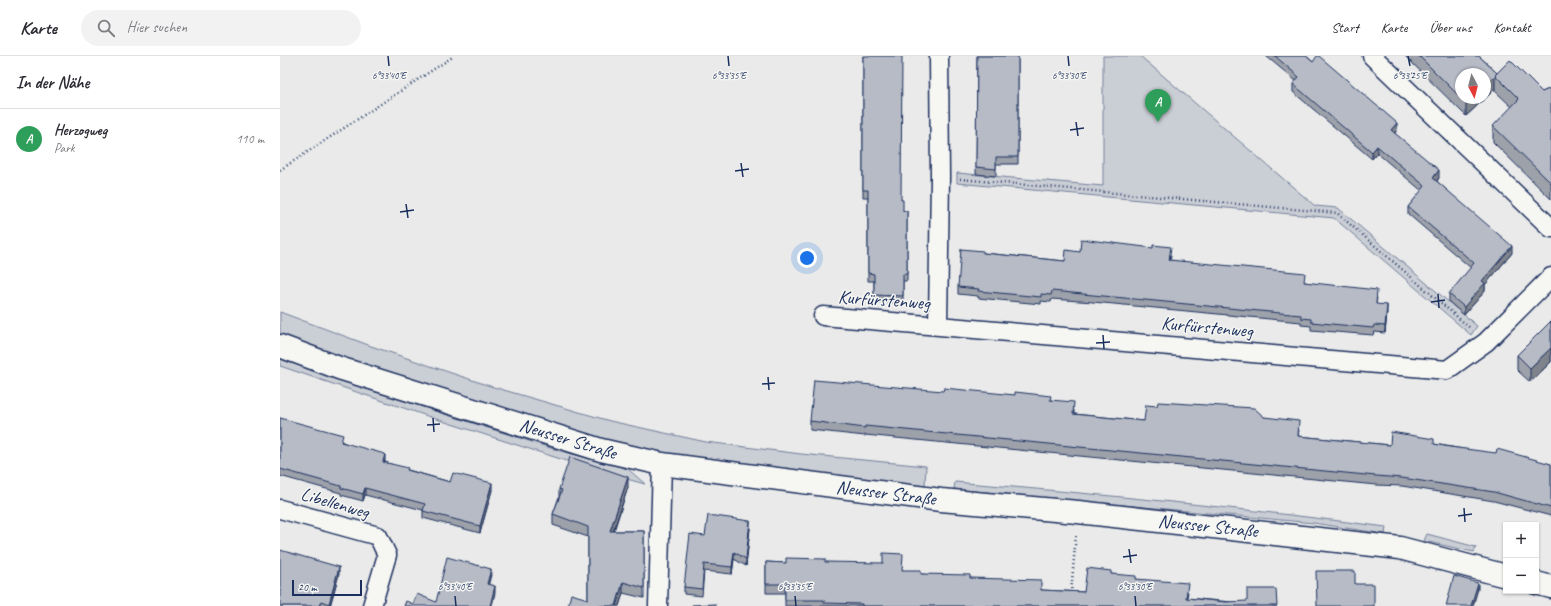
<!DOCTYPE html>
<html lang="de">
<meta charset="utf-8">
<style>
:root{--surface:#fff;--page:#f2f2f3;--text:#2b2b33;--muted:#7c7c81;--line:#e1e1e2;--accent:#1a73e8}
body{margin:0;font-family:Caveat,sans-serif;background:var(--page);color:var(--text)}
.controls{position:absolute;right:12px;bottom:12px;display:grid;overflow:hidden;border-radius:0px;box-shadow:0 1px 3px #0004}
.controls button{width:36px;height:36px;display:grid;place-items:center;padding:0;border:0;border-bottom:1px solid var(--line);background:var(--surface);color:var(--text);font:20px sans-serif}
.compass{position:absolute;left:1175px;top:12px;width:36px;height:36px;border-radius:50%;background:var(--surface);box-shadow:0 1px 3px #0004;rotate:173deg}
.scale{position:absolute;left:12px;bottom:10px;width:70px;box-sizing:border-box;padding-left:4px;border:2px solid #1b2f5e;border-top:0;font-size:11px;line-height:14px;white-space:nowrap;color:#1b2f5e;-webkit-text-stroke:3px #f6f6f2;paint-order:stroke}
.you{position:absolute;left:527px;top:202px;width:14px;height:14px;margin:-10px;border:3px solid #fff;border-radius:50%;background:#1a73e8;box-shadow:0 0 0 6px #1a73e833}
.badge{display:grid;place-items:center;width:26px;height:26px;border-radius:50%;background:var(--accent);color:#fff;font-size:13px;font-weight:700}
.pin{position:absolute;translate:-50% -33px;filter:drop-shadow(0 1px 2px #0008)}
.pin::after{content:'';position:absolute;top:21px;width:14px;height:12px;background:inherit;clip-path:polygon(0 0,100% 0,50% 100%)}
.list{margin:0;padding:0;list-style:none}
h2{display:flex;justify-content:space-between;align-items:center;height:52px;margin:0;padding:0 16px;font-size:17px}
h2 small{font-size:13px;font-weight:400;color:var(--muted)}
.list li{display:grid;grid-template-columns:26px 1fr auto;gap:12px;align-items:center;box-sizing:border-box;height:60px;padding:0 16px;border-top:1px solid var(--line)}
.list b{display:block;font-size:15px;white-space:nowrap}
.list p{margin:0;font-size:13px;white-space:nowrap;color:var(--muted)}
.list em{font-size:13px;font-style:normal;color:var(--muted)}
.icon{flex:none;width:22px;height:22px;fill:none;stroke:currentColor;stroke-width:2;stroke-linecap:round;stroke-linejoin:round}
.map{position:relative;flex:none;width:1271px;height:550px;overflow:hidden}
header{display:flex;align-items:center;gap:24px;box-sizing:border-box;height:56px;padding:0 20px;background:var(--surface);border-bottom:1px solid var(--line)}
header strong{font-size:19px}
nav{display:flex;gap:22px;margin-inline-start:auto;font-size:14px}
.search{width:280px;height:36px;background:var(--page);display:flex;align-items:center;gap:10px;box-sizing:border-box;padding:0 14px;border-radius:22px;color:var(--muted);font-size:15px}
main{display:flex}
aside{flex:1;background:var(--surface)}
.map>svg:first-child{display:block}
.green{fill:#caced5;stroke:#727e9a}
.lines{fill:none;stroke-linecap:round;stroke-linejoin:round}
.street-casing{stroke:#1b2f5e;stroke-width:21}
.secondary-casing{stroke:#1b2f5e;stroke-width:25}
.path{stroke:#1b2f5e;stroke-width:2.5;stroke-dasharray:1 3;stroke-linecap:butt}
.street{stroke:#f6f6f2;stroke-width:18}
.secondary{stroke:#f6f6f2;stroke-width:22}
.wall{fill:#9da1aa;stroke:#1b2f5e;fill-rule:evenodd}
.shaded-wall{fill:#7f838b;stroke:#1b2f5e}
.building{fill:#b6bbc6;stroke:#1b2f5e}
.ticks{fill:none;stroke:#1b2f5e;stroke-width:1.5}
.labels{text-anchor:middle;dominant-baseline:central;stroke-width:3;stroke-linejoin:round;paint-order:stroke}
.street-label{font-size:19px;fill:#1b2f5e;stroke:#f6f6f2}
.ticks-label{font-size:10px;text-anchor:middle;fill:#1b2f5e;stroke:#f6f6f2;stroke-width:3;stroke-linejoin:round;paint-order:stroke}
</style>
<header>
<strong>Karte</strong>
<div class="search"><svg class="icon" aria-label="search" viewBox="0 0 24 24"><circle cx="10" cy="10" r="6"/><path d="M15 15l6 6"/></svg>Hier suchen</div>
<nav><a>Start</a><a>Karte</a><a>Über uns</a><a>Kontakt</a></nav>
</header>
<main>
<aside>
<h2>In der Nähe<small></small></h2>
<ul class="list">
<li><span class="badge" style="background:#2e9e5b">A</span><div><b>Herzogweg</b><p>Park</p></div><em>110 m</em></li>
</ul>
</aside>
<div class="map">
<svg width="1271" height="550" viewBox="0 0 1271 550">
<rect width="100%" height="100%" fill="#e9eae9"/>
<filter id="ink" filterUnits="userSpaceOnUse"><feTurbulence type="fractalNoise" baseFrequency=".025" numOctaves="2"/><feDisplacementMap in="SourceGraphic" scale="8" xChannelSelector="R" yChannelSelector="G"/><feConvolveMatrix kernelMatrix="1 2 1 2 8 2 1 2 1" color-interpolation-filters="sRGB"/></filter>
<g filter="url(#ink)">
<path class="green" d="M823 0H860L1035 150 1058 152 1197 270 1191 279 1054 162 677 127V117L823 130Z
M0 256 91 290 210 330 330 365 426 386 521 398 646 410 645 430C594 425 543 420 492 413 454 408 415 404 377 396 248 368 124 322 0 279Z
M0 303 155 355 277 394 348 413 365 428 321 416 156 363 0 310Z
M675 426C819 438 963 452 1106 471L1105 478 1033 467 674 433Z
M1147 478 1196 491 1194 496 1144 485Z"/>
<g class="lines">
<g class="street-casing">
<path id="street" d="M1092 0 1271 172
M543 260 1167 314 1206 286 1271 221
M658 269 660 121 659 0
M0 453 98 480 107 499 92 550
M378 550 382 408"/>
</g>
<g class="secondary-casing">
<path id="secondary" d="M0 290 59 312 321 394 382 408 661 444 798 456 1120 492 1226 520
M1256 527 1271 531"/>
</g>
<path class="path" d="M0 114 174 0
M680 123 1057 157 1190 272
M791 537 796 478"/>
<use href="#street" class="street"/>
<use href="#secondary" class="secondary"/>
</g>
<path class="wall" d="M583 0 621 144 623 155H627V225H623V247L594 246V225H588V141H583Z
M697 0H738V108H716V120L696 118Z
M986 0H1026L1117 74 1115 77 1159 122 1157 125 1232 197 1205 229V235L1184 259 1169 246V238L1191 212 1128 158V151L1142 135 1097 97 1092 103 1013 36V28L1016 25Z
M1125 0H1199L1217 17 1262 36 1271 32V143L1213 86V70L1232 51 1215 35V33L1186 60ZM1181 18 1205 42H1181Z
M800 196 891 199 890 204 1025 226 1097 242 1096 248 1107 257 1105 277 1094 276 1093 279 1031 274V270L1021 269V266L813 246 772 243 771 246 761 245V248L698 242V240L678 238V231L703 197 785 205Z
M1271 265V306L1250 326 1237 314V299Z
M771 344 794 354V358L864 365 984 361 1019 374 1018 380 1110 389 1154 388 1271 408V460L1214 445 1122 430 1096 429 585 379V380L530 374V365Z
M0 362 63 386 105 405V406L128 414 170 426 212 434 200 477 143 462V454L85 439 83 445 61 439V437L0 420Z
M348 431 334 475H364V542L343 537 339 550H288L308 543V481L273 469V458L279 441V433Z
M470 472 466 510 454 503 452 518 424 515 422 540 404 538V531L425 480Z
M486 506 506 507 545 506 622 514 641 518 690 522 761 534 804 536 831 518 856 523 908 536 907 542 997 550H505V537H486Z
M59 518 50 550H0Z"/>
<path class="shaded-wall" d="M1215 19V33L1186 60V47L1191 42H1205V29Z
M1117 67V74L1111 81V74Z
M1097 90V97L1092 103V96Z
M1159 114V122L1153 129V122Z
M1232 190V197L1205 229V235L1184 259V251L1202 225Z
M1107 249V257L1105 277V270Z
M1271 292V306L1250 326V312Z
M105 398V405L103 413V406Z
M348 421V431L330 485V475Z
M212 427V434L200 477V470Z
M85 432V439L83 445V438Z
M470 465V472L466 510V503Z
M454 496V503L452 518V511Z
M59 511V518L50 550H49V548Z
M211 513V519L207 535V528Z
M343 526V537L339 550H336Z
M1198 527V533L1193 550H1191Z
M215 530V537L212 550H210Z"/>
<path class="building" d="M583 0H622L621 144H623V155H627V218H623V240L594 239V218L588 217V134H583Z
M697 0H738V101H716V113L696 111Z
M995 0H1026L1033 6 1037 0H1039L1117 67 1111 74 1159 114 1153 122 1232 190 1202 225 1205 227 1184 251 1169 238 1194 207 1128 151 1145 130 1097 90 1092 96 1013 28 1019 21Z
M1139 0H1199L1217 17 1215 19H1216L1205 29V18H1181V42Z
M1230 4 1262 36 1271 32V58H1270L1271 59V127L1213 70 1239 43 1215 19Z
M1182 42H1191L1186 47Z
M801 183 873 192V189L891 191 889 204 1025 217 1024 226 1097 234 1096 248 1107 249 1105 270 1094 269 1093 272 1031 266V263L1021 262V259L813 239 772 235 771 239 761 238V241L698 235 699 233 678 231 681 193 703 195V197L785 205 786 194 800 196Z
M1271 265V292L1250 312 1237 299Z
M534 324 663 335 664 332 735 339V336L771 340 770 344 794 346 793 358 864 365 866 349 877 350 878 346 974 352 984 361 1019 365 1018 380 1110 389 1111 376 1154 383V388L1170 391 1216 397 1217 393 1271 408V452L1214 436 1122 422 1096 420 585 370V372L530 365Z
M0 362 63 379 61 386 105 398 103 406 128 412 127 414 170 426 173 417 212 427 200 470 143 455 145 448 85 432 83 438 61 432V430L0 413Z
M290 401 348 421 330 475H364V532L343 526 336 550H288L291 538 308 543V471L273 458 282 434 279 433Z
M428 459 470 465 466 503 454 496 452 511 424 508 422 533 404 531 410 478 425 480Z
M0 494 59 511 49 548 41 545 39 550H0Z
M603 497 623 498 622 514H641V518L690 519V522L761 524V534L804 536 807 512 831 515V518L856 520V523L908 527 906 542 946 546 967 545V533H996L997 550H582V548L544 547V544H505V528H486V506L506 507V502L545 503V506L603 507Z
M167 501 211 513 207 528 215 530 210 550H124L126 545 133 548 137 538 156 546Z
M1036 515H1075V528H1094V550H1037Z
M1174 520 1198 527 1191 550H1166Z
M435 548V550H412V549Z"/>
</g>
<path class="ticks" d="M108 0 109 10M448 0 449 10M788 0 789 10M1128 0 1130 10M796 66 798 80M790 74 804 72M461 107 463 121M455 115 469 113M126 148 128 162M120 156 134 154M1158 238 1159 252M1151 246 1165 244M823 279 824 293M816 287 830 286M488 321 489 334M482 328 495 327M153 362 154 376M147 369 160 368M1184 452 1185 466M1178 460 1192 458M849 493 851 507M843 501 857 499M175 540 176 550M515 540 516 550M855 540 856 550"/>
<g class="labels">
<g class="street-label">
<text transform="translate(604 244) rotate(4)">Kurfürstenweg</text>
<text transform="translate(927 271) rotate(5)">Kurfürstenweg</text>
<text transform="translate(288 383) rotate(17)">Neusser Straße</text>
<text transform="translate(606 437) rotate(7)">Neusser Straße</text>
<text transform="translate(55 447) rotate(16)">Libellenweg</text>
<text transform="translate(928 470) rotate(6)">Neusser Straße</text>
</g>
</g>
<g class="ticks-label">
<text x="109" y="23">6°33'40"E</text>
<text x="449" y="23">6°33'35"E</text>
<text x="789" y="23">6°33'30"E</text>
<text x="1130" y="23">6°33'25"E</text>
<text x="175" y="534">6°33'40"E</text>
<text x="515" y="534">6°33'35"E</text>
<text x="855" y="534">6°33'30"E</text>
</g>
</svg>
<div class="controls">
<button>+</button>
<button>−</button>
</div>
<svg class="compass" viewBox="-18 -18 36 36"><path d="M0-13l5 13h-10z" fill="#e53935"/><path d="M0 13l5-13h-10z" fill="#7c7c81"/></svg>
<div class="scale">20 m</div>
<div class="you"></div>
<div class="pin badge" style="left:878px;top:66px;background:#2e9e5b">A</div>
</div>
</main>
